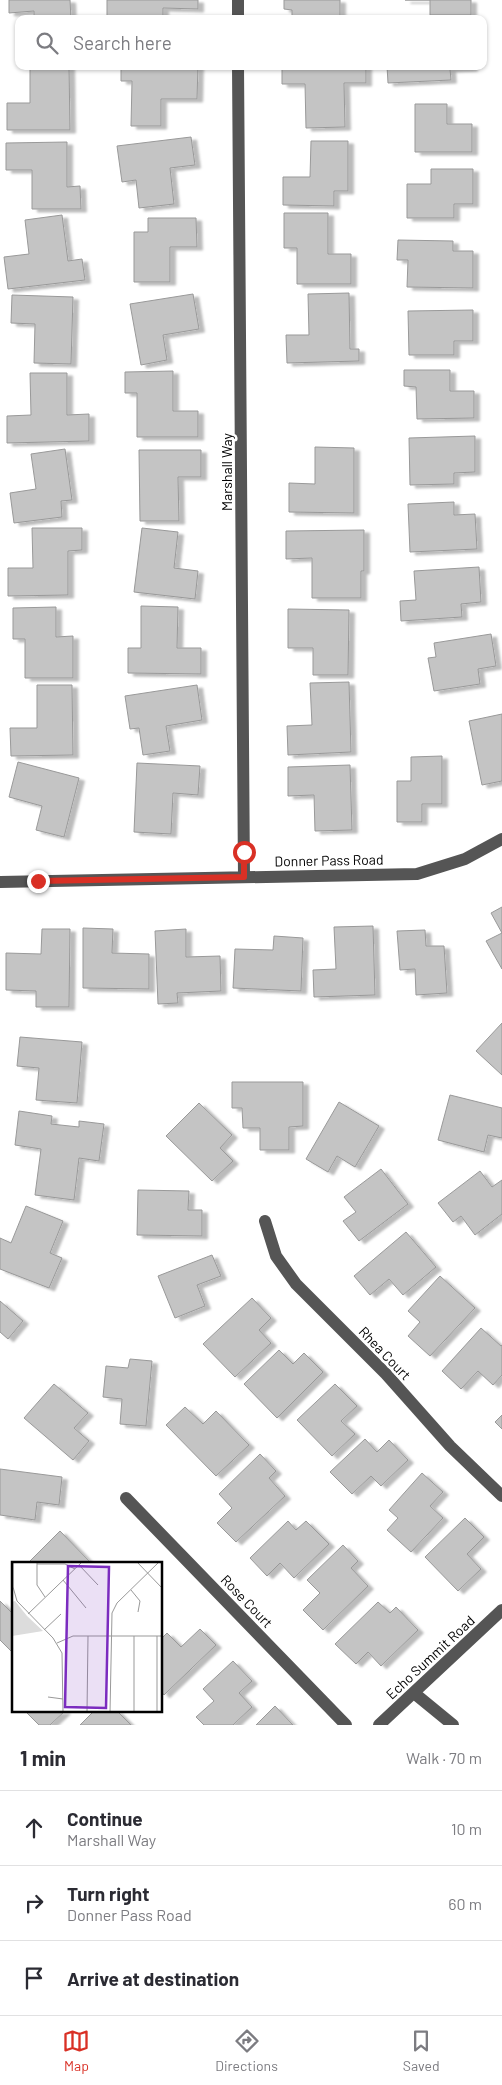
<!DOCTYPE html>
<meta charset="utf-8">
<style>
:root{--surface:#fff;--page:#f7f7f7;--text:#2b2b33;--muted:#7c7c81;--line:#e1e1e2;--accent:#d93025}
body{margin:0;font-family:Barlow,sans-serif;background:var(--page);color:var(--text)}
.stop{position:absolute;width:15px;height:15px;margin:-11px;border:4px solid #d93025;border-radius:50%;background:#fff}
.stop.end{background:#d93025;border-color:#fff;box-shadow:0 1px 5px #0008}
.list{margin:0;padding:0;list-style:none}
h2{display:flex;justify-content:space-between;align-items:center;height:65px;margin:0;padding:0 20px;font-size:21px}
h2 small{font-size:16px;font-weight:400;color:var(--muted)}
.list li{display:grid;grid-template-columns:32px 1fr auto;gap:15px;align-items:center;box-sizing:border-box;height:75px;padding:0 20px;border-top:1px solid var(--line)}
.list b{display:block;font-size:19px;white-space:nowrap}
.list p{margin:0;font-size:16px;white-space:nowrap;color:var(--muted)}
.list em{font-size:16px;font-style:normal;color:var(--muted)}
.icon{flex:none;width:28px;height:28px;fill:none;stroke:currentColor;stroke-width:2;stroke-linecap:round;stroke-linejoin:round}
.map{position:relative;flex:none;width:502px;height:1725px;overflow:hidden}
.search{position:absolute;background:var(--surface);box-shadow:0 1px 4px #0004;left:15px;right:15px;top:15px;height:55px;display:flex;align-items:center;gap:12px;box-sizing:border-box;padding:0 18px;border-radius:10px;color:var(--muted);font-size:19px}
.sheet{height:290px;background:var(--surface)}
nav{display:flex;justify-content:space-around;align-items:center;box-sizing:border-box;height:70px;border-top:1px solid var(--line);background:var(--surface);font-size:14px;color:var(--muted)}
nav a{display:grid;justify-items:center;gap:2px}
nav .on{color:var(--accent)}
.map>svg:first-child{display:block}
.building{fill:#c4c4c4;stroke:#999;filter:url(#shadow)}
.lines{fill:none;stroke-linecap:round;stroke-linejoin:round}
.minor{stroke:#555;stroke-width:12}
.route{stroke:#d93025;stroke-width:6}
.labels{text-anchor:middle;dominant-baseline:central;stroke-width:5;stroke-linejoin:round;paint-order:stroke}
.street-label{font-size:14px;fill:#000;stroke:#fff}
.inset-road{fill:none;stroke:#999;stroke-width:1}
.view{fill:#7b2cbf;fill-opacity:0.15;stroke:#7b2cbf;stroke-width:2.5}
.inset-edge{fill:none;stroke:#000;stroke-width:2.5}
</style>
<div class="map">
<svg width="502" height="1725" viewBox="0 0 502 1725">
<defs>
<filter id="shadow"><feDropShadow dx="5.5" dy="3" stdDeviation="1" flood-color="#0004"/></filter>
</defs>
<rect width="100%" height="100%" fill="#fff"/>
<path class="building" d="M9 0H70L71 19H34V11L9 13Z
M107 0H198V9L163 8V19H107Z
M284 0H340V19H292V10L284 9Z
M405 0H471V15H430V0Z
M30 66H69L70 130H7V103H30Z
M121 66H198L197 99H161V126H131L132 81H121Z
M282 66H366V83H344L345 127 306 128 305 84H282Z
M387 66H472V68L450 69 451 80 388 83Z
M415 104H447V124H472V152H415Z
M191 137 195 165 170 168 174 204 139 208 136 180 122 182 117 146Z
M311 141H348V191H334V206L283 205V177H310Z
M67 142V187L80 186 81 209H32V170H6V143Z
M431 169H473V204H454V218H407V184H431Z
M284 213H328V254H351V284H297V248H284Z
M62 215 68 261 82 259 85 280 8 289 4 257 29 254 25 220Z
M148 218H196L197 247H170V282H134V232H148Z
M398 240 453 241V251H473V288L407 287 408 260H397Z
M349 293 350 349H359V361L287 363 286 335H309L308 294Z
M193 294 199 329 163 335 167 360 141 365 130 304Z
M12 295 73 297 71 364 34 363 35 324 11 323Z
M473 310V341H454V355H409L408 311Z
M404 370H450V391H474V418L417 419 416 387 404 386Z
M173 371V411H198V437H137V393H125V372Z
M30 373H67V415L89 414V441L7 443V416L31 415Z
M475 436V472L454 473V484L410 485 409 438Z
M315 447 354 448V513L289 512V483L315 484Z
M65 449 72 500 61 501 62 517 14 523 10 493 36 489 31 454Z
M139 450H201V477H178L179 521H140Z
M454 502V515L475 514 477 549 410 552 408 504Z
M32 528H82V550L68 551V595L8 596V568H33Z
M142 528 178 532 174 568 198 571 195 599 134 592Z
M364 530V571H361V598H312V558L286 559V531Z
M479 567 481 602 461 604 462 617 401 621 400 601 416 600 414 571Z
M141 606 178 607 177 648H201V674L128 673V648H141Z
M56 607V637L73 636V678H25V639H13V608Z
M288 609 349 610 348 675H313V648H288Z
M491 634 496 666 478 669 480 684 434 691 428 658 436 657 434 643Z
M349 682 351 752 288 755 287 726 312 725 310 683Z
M37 685H72L73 755 11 756 10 728H37Z
M197 685 202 720 166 726 170 751 143 755 139 728 130 729 125 696Z
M502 714V781L482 785 469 721Z
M442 756V804H422V822H397V781H411V757Z
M18 762 79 778 64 837 36 830 42 806 9 797Z
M137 763 200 766 198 795 173 793 171 834 134 832Z
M350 765 352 830 315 831 314 795 288 796V767Z
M502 907V969L486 941 502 933 491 913Z
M373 926 375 995 314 997 313 970 336 969 334 927Z
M83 928 113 929 112 953 149 954V989L83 988Z
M42 929H70L69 1007H36V991L6 990V953L41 954Z
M186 929V957L220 956 221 991 177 993 178 1003 158 1004 155 931Z
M425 930 426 946H444L447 993 416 995 415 969 400 970 397 931Z
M274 936 303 938 301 991 233 988 235 949 273 950Z
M502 1023V1075L476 1051Z
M20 1037 82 1042 77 1103 36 1100 39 1068 17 1066Z
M232 1082H303V1126L289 1127V1150H260V1128H243L242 1108H232Z
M450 1095 502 1108V1138L488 1135 484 1152 438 1140Z
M339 1102 379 1126 355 1167 337 1156 328 1172 306 1159Z
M199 1103 232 1135 220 1148 233 1161 212 1181 166 1136Z
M19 1111 52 1116 51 1124 79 1127V1121L104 1124 99 1161 79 1158 74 1200 35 1195 41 1149 15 1145Z
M381 1169 408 1204 359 1241 343 1221 356 1212 344 1197Z
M480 1171 492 1187 502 1180V1214L475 1235 461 1216 453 1222 438 1203Z
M138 1190 189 1191 188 1210H202V1236L137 1235Z
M26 1206 63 1221 50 1253 62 1258 49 1288 0 1269V1238L11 1243Z
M406 1232 436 1267 403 1295 389 1279 370 1295 354 1276Z
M212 1255 221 1276 197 1285 205 1306 175 1318 158 1276Z
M440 1276 475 1308 430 1356 408 1336 420 1322 408 1311Z
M252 1298 271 1318 259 1330 271 1343 235 1377 203 1344Z
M0 1301 23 1321 8 1339 0 1332Z
M481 1328 501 1346 502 1345V1375L493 1385 478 1371 461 1389 442 1371Z
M279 1350 293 1364 304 1353 323 1372 277 1418 244 1384Z
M130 1359 152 1361 146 1426 120 1424 122 1399 103 1397 106 1366 128 1368Z
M54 1384 88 1413 74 1428 89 1441 73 1460 24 1418Z
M335 1384 357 1406 341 1421 355 1434 332 1456 297 1420Z
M185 1407 203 1424 216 1411 249 1445 216 1476 166 1425Z
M502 1415V1429L495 1422Z
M365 1439 377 1452 389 1440 408 1460 381 1486 371 1476 352 1494 330 1472Z
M260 1454 276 1471 269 1478 285 1496 236 1542 217 1523 232 1508 219 1494Z
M0 1469 62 1477 59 1505 37 1502 35 1520 0 1515Z
M422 1473 443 1492 430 1506 443 1518 411 1552 387 1530 398 1518 389 1510Z
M465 1518 484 1537 467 1554 481 1569 458 1591 425 1557Z
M288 1521 296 1530 306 1521 329 1544 294 1578 280 1563 267 1576 250 1558Z
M60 1531 92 1564H27Z
M343 1545 358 1561 351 1568 368 1586 323 1630 303 1610 320 1593 307 1580Z
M0 1601 14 1615V1654L0 1640Z
M378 1602 390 1613 396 1607 418 1630 381 1666 368 1652 356 1664 335 1644Z
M200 1629 216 1645 164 1695 161 1691V1639L167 1633 181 1647Z
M233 1661 252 1681 239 1693 252 1707 233 1725H204L196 1717 214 1701 203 1689Z
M275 1706 293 1725H256Z
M25 1711H65L50 1725H39Z
M94 1711H117L131 1725H80Z"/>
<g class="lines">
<path class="minor" d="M238 0V19
M238 66 244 877
M0 882 417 874 465 859 502 839
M265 1221 276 1256 296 1284 386 1374 450 1446 502 1496
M126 1498 346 1725
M414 1693 453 1725
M379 1725 502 1610"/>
</g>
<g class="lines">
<path class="route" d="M38 881 244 877V852"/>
</g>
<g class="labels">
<g class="street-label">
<text transform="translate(226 472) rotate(-90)">Marshall Way</text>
<text transform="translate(329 860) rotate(-1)">Donner Pass Road</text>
<text transform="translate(385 1353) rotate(46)">Rhea Court</text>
<text transform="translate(247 1601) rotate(46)">Rose Court</text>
<text transform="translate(430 1657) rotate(-43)">Echo Summit Road</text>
</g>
</g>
<g transform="translate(12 1562)">
<rect width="150" height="150" fill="#fff"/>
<path d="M3 39 15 54 31 69 0 74V40Z" fill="#dcdcdc"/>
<path class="inset-road" d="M1 0V25L5 39 41 76 50 91 51 150M125 0 150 26M25 1V23L33 35M25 2H53L63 7M67 3 86 23M51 18 74 46M119 28 128 39 126 50M16 52 70 0M32 68 49 52M45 81 61 74H150M36 135 51 137M75 150 76 74M98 150 100 51 105 41 147 0M122 150V74M145 150V74"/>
<path class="view" d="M56 4 97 5 94 146 53 145Z"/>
<rect width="150" height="150" class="inset-edge"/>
</g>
</svg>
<div class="stop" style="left:244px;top:852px"></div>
<div class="stop end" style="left:38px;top:881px"></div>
<div class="search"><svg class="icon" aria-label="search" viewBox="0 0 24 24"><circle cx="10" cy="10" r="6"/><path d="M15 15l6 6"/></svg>Search here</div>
</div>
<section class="sheet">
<h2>1 min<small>Walk · 70 m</small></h2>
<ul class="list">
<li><svg class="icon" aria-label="ahead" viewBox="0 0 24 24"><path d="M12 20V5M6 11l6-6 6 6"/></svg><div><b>Continue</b><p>Marshall Way</p></div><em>10 m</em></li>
<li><svg class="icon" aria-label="right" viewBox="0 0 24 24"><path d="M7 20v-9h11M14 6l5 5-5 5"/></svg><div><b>Turn right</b><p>Donner Pass Road</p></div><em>60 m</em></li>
<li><svg class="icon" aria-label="arrive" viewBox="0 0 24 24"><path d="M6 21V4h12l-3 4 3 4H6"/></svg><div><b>Arrive at destination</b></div></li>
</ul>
</section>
<nav>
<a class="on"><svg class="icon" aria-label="map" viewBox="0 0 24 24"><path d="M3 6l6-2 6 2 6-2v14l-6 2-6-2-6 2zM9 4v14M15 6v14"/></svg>Map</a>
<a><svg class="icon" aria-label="directions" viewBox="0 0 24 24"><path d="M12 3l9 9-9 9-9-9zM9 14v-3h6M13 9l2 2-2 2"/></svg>Directions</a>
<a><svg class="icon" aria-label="saved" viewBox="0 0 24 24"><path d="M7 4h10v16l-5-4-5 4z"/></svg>Saved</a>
</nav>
